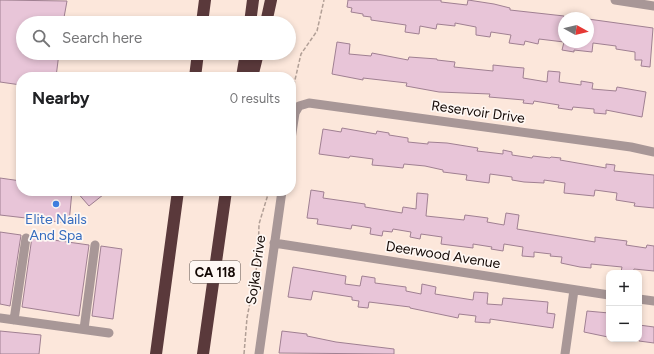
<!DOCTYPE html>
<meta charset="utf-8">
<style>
:root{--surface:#fff;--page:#f6f6f6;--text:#202124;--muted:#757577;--line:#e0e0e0}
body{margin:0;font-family:Figtree,sans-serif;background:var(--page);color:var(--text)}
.controls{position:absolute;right:12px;bottom:12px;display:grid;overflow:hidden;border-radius:8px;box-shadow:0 2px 6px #0003}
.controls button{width:36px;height:36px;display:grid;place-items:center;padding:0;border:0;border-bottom:1px solid var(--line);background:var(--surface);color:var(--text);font:20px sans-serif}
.compass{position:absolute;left:558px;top:12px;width:36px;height:36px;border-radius:50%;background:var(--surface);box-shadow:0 2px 6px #0003;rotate:98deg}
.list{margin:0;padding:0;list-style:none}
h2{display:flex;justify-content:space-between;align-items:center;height:52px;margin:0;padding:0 16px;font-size:17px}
h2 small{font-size:13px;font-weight:400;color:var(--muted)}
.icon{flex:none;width:22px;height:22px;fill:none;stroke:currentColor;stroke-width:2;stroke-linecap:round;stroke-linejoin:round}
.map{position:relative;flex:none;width:654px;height:354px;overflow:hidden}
.search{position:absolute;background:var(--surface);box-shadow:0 2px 6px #0003;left:16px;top:16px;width:280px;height:44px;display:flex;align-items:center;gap:10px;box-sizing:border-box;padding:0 14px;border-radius:22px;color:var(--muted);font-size:15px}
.panel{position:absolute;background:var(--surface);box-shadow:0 2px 6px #0003;left:16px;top:72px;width:280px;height:124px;border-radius:16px}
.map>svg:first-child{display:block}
.building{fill:#e8c5d8;stroke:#a08092}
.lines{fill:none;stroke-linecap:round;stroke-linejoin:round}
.path{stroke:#b19f96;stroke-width:1.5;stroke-dasharray:4 2;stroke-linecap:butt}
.street{stroke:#a89797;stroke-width:9}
.highway{stroke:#5a393b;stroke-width:12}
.shop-dot{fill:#3f7fe0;stroke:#fef7f3;stroke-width:1.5}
.labels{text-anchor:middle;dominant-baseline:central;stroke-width:3.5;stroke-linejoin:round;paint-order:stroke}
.shield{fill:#fef7f3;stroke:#5a504c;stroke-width:1}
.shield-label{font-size:13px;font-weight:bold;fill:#130804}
.street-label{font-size:14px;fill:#130804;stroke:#fef7f3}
.shop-label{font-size:14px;fill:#366cbe;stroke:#fef7f3}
</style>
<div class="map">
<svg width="654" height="354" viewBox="0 0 654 354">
<rect width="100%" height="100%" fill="#fce7db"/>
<path class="building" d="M0 0 67 1 63 23H23V53H59L56 77H21V85L0 82Z
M348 0H441V2L467 5 468 0 494 4 510 8V10L564 16V42H588V19L653 28 650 67 641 66 642 60H635V52L616 49V46L593 43 592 52 574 50V52L562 50 564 42 539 39 538 44 525 41 524 45 509 43 511 35 491 32 490 37 476 35V27L455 23V26L437 24 436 29 420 26 419 34 405 32 406 25 371 20V17L363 16V14L351 12 352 8 347 7Z
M337 42 350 44 349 54 371 56 372 53 408 60 409 57 437 59V60L455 62 454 67 493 71V65L512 67 524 68 523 78 547 82 548 71 560 72 559 82 581 85V81L593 83 592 89 616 91 617 87 646 92 642 117 606 110V114L594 113V109L573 107 572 110 558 108 559 105 534 101 533 104 523 103 524 100 489 97 490 94 439 92 406 86 407 83 363 78V80L332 74Z
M342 128 376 134 377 131 389 133V135L408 138V142L428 144V142L447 143 478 148 477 151 503 154V150L512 152V155L532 158 533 156 550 158 551 157 561 158 560 160 606 168V164L615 165 614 171 654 175V208L634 206 635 203 616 200 617 193 595 190 594 196 564 193 565 183 544 180V183L524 182 512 180V177L490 174 489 183 466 180 467 175 443 172V170L425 166 404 164 403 168 384 166 372 165 373 159 350 156 349 158 319 154 323 129 341 132Z
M0 178 21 181V191H72L69 223 0 215Z
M311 190 324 192 323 198 365 204V207L402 213 403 207 416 209 417 193 428 194 426 216 464 220 465 215 488 218 487 222 504 225 506 213 519 215 517 229 595 242V237L627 241 626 245 646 248 647 245 654 246V271L634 269 633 273 621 272 622 267 591 264V268L580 267 561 263 562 257 550 256 551 254 534 252V257L522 256 523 247 504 244 503 251 491 249 492 247 473 244V248L441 244 442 237 421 234 420 239 410 237 411 232 393 229 392 232 383 231 382 236 370 234 371 228 352 225 351 229 317 224 318 219 307 218Z
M76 191H108L89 206Z
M0 232 21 235 10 306 0 304Z
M32 237 89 245 79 316 22 307Z
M101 246 122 249 113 319 92 316Z
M293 267 346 276 345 284 360 286 362 276 375 278V283L406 287V291L421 294 422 284 436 287 435 294 473 300 474 292 488 293 487 304 502 305 503 298 548 302 547 313 555 314 553 328 490 319V323L475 322 476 316 459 314 458 318 410 308V307L369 302 368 308 358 307 359 301 352 300V297L313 291 311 300 288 297Z
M587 311 609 313 608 337 584 332Z
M639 325 654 327V343L639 341Z
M0 331 41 335 39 354H0Z
M282 331 307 334V336L336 342 394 349V354L279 353Z"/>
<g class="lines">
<path class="path" d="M291 97 301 54 317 31 324 0
M244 354 247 318 258 260 259 224 269 191"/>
<path class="street" d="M615 0 654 6
M291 139 295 113 299 106 309 103 631 147 654 152
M274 243 609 295
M639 299 654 301
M0 318 109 333
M14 320 26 238
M84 329 95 245
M259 354 282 191
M565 354 574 290"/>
<path class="highway" d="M202 23 205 0
M250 23 253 0
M266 23 271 0
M195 77 198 53
M242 77 246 53
M252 77 258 53
M156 354 178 191
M203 354 226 191"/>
</g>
<circle class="shop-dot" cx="56" cy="204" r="4"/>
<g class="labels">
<rect class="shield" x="190" y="261" width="50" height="22" rx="3"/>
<g class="shield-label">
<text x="215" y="272">CA 118</text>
</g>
<g class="street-label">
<text transform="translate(478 112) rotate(8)">Reservoir Drive</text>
<text transform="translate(443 255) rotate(9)">Deerwood Avenue</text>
<text transform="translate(256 270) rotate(-82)">Sojka Drive</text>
</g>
<g class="shop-label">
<text x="56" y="219">Elite Nails<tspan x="56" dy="16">And Spa</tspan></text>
</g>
</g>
</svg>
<div class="controls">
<button>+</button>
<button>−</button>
</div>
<svg class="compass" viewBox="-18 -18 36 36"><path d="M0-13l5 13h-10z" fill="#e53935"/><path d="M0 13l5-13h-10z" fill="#757577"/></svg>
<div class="search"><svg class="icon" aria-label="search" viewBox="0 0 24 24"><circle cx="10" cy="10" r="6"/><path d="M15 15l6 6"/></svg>Search here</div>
<section class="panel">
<h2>Nearby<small>0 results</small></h2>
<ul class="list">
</ul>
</section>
</div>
